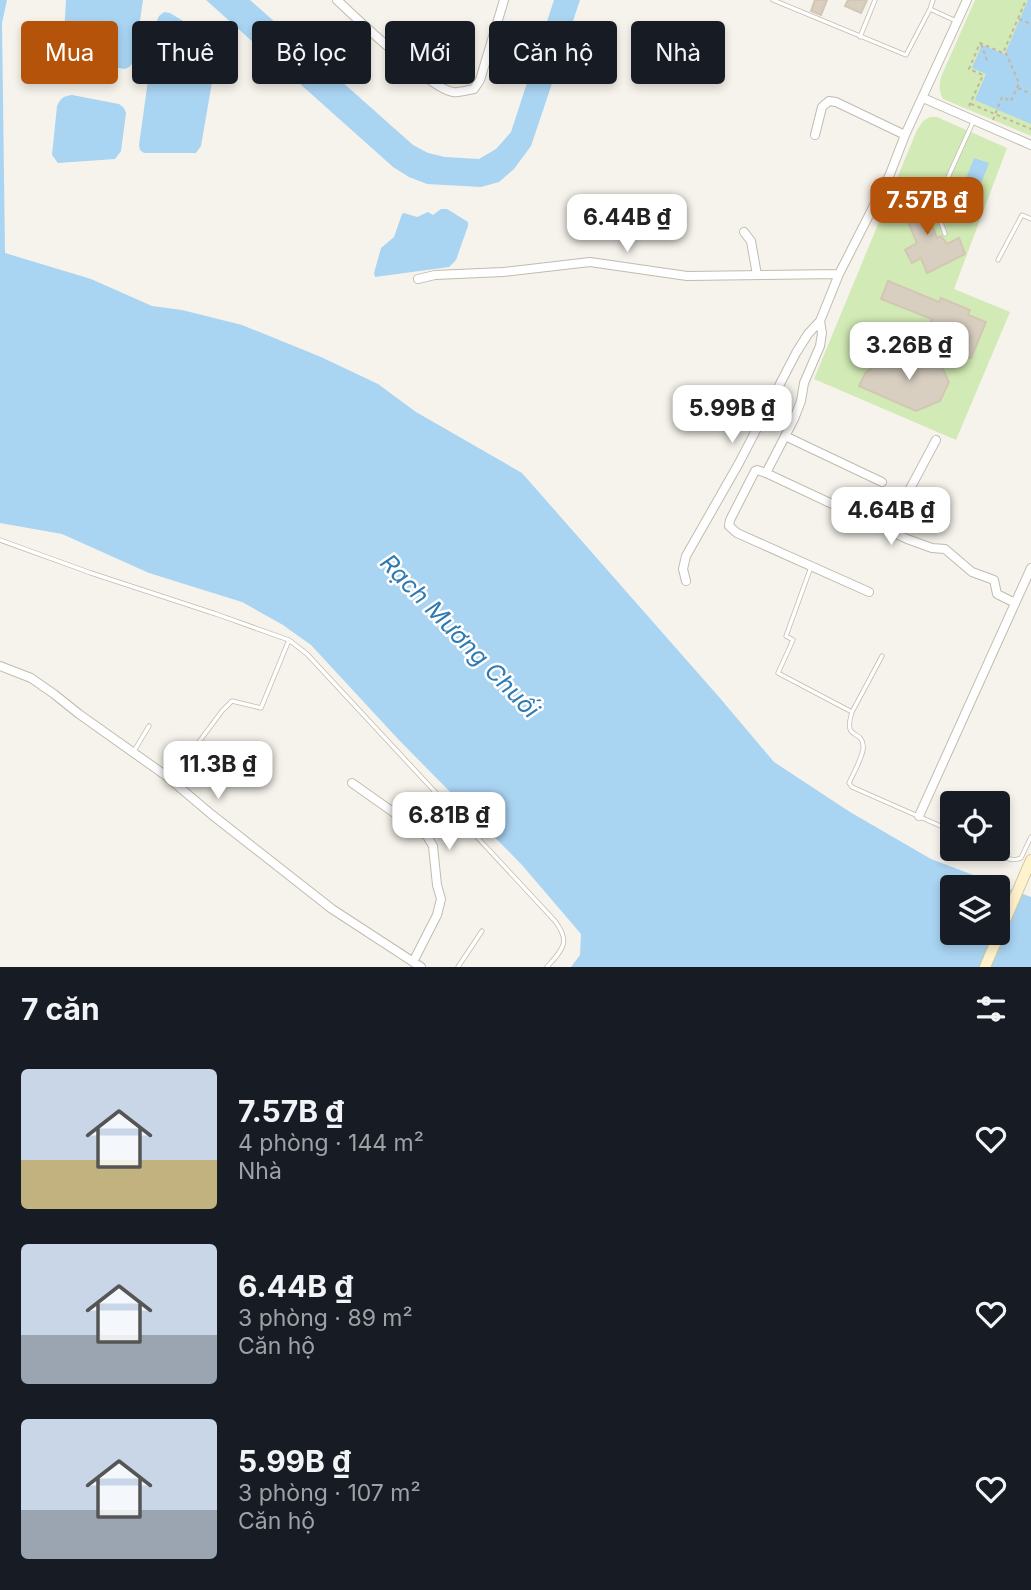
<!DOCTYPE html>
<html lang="vi">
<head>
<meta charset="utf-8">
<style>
	body { margin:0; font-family:Inter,sans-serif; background:#20242c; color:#f1f3f6; height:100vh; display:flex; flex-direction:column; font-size:26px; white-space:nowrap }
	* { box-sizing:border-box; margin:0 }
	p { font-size:23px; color:#9ea1a6 }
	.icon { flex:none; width:38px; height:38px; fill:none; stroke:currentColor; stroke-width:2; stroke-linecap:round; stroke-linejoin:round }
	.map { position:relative; height:967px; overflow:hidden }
	.drawer { display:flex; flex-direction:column; background:#171b24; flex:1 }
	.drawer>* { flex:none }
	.hud { position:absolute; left:21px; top:21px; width:990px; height:63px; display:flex; gap:14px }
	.fabs { position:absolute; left:940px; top:791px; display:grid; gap:14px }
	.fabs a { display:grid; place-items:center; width:70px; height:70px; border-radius:7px; background:#171b24; box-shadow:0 4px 10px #0003; font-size:35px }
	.price { position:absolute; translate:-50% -60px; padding:0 16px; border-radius:14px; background:#fff; color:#222; font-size:23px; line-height:46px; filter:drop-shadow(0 2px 4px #0008) }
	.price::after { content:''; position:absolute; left:50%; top:42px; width:21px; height:16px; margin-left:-10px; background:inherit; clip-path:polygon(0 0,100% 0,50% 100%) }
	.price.active { background:#b45309; color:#fff }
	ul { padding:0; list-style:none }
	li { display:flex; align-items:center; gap:21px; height:175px; padding:0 21px }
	li span { display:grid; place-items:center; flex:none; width:196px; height:140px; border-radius:7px; color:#555 }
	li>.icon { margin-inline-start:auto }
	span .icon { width:84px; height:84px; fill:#fffc; stroke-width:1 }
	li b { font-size:30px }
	h2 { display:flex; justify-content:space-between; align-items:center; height:84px; padding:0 21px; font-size:30px }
	.chip { padding:0 24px; border-radius:7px; background:#171b24; box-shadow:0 4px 10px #0003; font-size:24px; line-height:63px }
	.chip.active { background:#b45309; color:#fff }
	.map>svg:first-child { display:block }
	.green { fill:#d2eab5 }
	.water { fill:#a9d4f2; fill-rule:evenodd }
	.building { fill:#d8cfc1; stroke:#d3c7b4; stroke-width:2 }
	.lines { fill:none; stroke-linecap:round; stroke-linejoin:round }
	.service-casing { stroke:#c2bbae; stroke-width:5 }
	.minor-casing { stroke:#c2bbae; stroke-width:10 }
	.secondary-casing { stroke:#d6c79b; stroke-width:12 }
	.path { stroke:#c4b79f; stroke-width:2; stroke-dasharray:3.5 3.5; stroke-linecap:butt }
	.service { stroke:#fff; stroke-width:3.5 }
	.minor { stroke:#fff; stroke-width:8 }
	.secondary { stroke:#fff3cd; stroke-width:10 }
	.labels { text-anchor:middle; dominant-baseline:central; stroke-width:5; stroke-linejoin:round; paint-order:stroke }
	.water-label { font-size:24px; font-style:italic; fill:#2e7ab2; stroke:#fff }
</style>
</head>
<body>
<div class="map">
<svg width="1031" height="967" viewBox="0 0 1031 967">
	<rect width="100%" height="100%" fill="#f6f3ec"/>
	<path class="green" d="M975 0H1031V136L943 99C939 92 939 86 941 77Z
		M930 117H937L1007 148 954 289 1010 312 956 440 814 379 917 130 923 121Z"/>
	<path class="water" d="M0 0H7L2 23 5 253 91 279 152 306 182 310 242 325 321 357 378 384 416 412 522 473 719 697 774 762 850 812 931 859 1031 897V967H571L580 955 581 934 522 865 398 739 311 645 283 625 242 602 149 573 62 534 0 523ZM952 887H998V933H952Z
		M66 0H143L134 61C131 65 130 68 124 69L69 59 63 51Z
		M206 0H250L413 145 428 153 445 157 479 159 496 149 511 132 554 0H580L531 146 514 169 499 182 481 187 427 184 409 177 393 167Z
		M1028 0H1031V124L975 100 986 74 972 68 982 45 1005 54Z
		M164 12 170 13 211 38 218 47 201 146 196 153H144L140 150 139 145 156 23 159 16Z
		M72 95 119 104 124 108 126 113 121 151 115 159 58 163 52 155 57 106C60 99 63 96 72 95Z
		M974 158 989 163 980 186 965 181Z
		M441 209H447L468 222V226L456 260 449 267 375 277 374 273 381 248 394 237 402 214 404 213 417 217 428 212 433 215Z"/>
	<path class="building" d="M815 0H827L821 15 811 11Z
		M848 0H867L861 13 845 6Z
		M900 192 908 193 918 199 924 205 937 238 941 236 947 244 959 238 965 254 927 273 921 258 912 263 905 250 917 243 898 198Z
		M888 281 939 302 941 298 970 310 968 315 986 322 971 358 924 340 932 319 881 299Z
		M920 352 940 363 949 382 940 401 916 411 859 386 866 372 877 365 893 368 895 364Z"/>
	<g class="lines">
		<g class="service-casing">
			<path id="service" d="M773 0 906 55 930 9 956 21
				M930 9 933 0
				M860 37 875 0
				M945 234 935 206 973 122
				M998 260 1022 215 1031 219
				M0 540 91 573 216 614 289 640 307 654 555 921C571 942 563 949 547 967
				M811 567 786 636 793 640 778 673 852 712 882 656
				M852 712C843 742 861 728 863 745 865 753 853 774 849 783L852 787 952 831
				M134 751 149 726
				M172 778 222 711 232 701 261 708 289 640
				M988 849C999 854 1009 863 1021 858L1031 837
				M458 967 482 931"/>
		</g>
		<g class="minor-casing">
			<path id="minor" d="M337 0C356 18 431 89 453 92 460 93 468 90 474 89L480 80 504 0
				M923 98 1031 145
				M815 135 822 107 829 101 836 102 905 135
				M744 232 751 241 757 275
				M418 279 435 275 503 272 590 262 687 276 839 274
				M785 436 882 482
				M766 473 907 539 932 548 945 549 972 572 994 580 997 594 1015 603
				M888 530 936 440
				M686 581 683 569 686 556 739 463 796 353 808 334 820 321
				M869 592 737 533 729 526 730 520 755 471 757 470 766 473 794 419 801 401 804 383 820 346 822 333 820 321 839 274 890 174 905 135 967 0
				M0 666 31 678 54 694 79 714 165 775 211 814 332 909 421 967
				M352 783 427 836 433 846 437 885 441 899 437 915 413 962
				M919 816 1031 568"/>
		</g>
		<g class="secondary-casing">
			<path id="secondary" d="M985 967 1031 860"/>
		</g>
		<path class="path" d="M1019 19 1031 24
			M981 44 988 63
			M1018 88 1031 94
			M971 104 1031 129
			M969 106 983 75 969 69 980 43 1003 53 1026 0
			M993 120 1002 97 1011 101 1019 83 1005 51"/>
		<use href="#service" class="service"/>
		<use href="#minor" class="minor"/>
		<use href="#secondary" class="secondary"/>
	</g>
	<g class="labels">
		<g class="water-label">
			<text transform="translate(460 636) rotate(46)">Rạch Mương Chuối</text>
		</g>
	</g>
</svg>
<div class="fabs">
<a><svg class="icon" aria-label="locate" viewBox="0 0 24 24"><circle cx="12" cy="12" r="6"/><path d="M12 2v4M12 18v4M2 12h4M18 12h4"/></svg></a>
<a><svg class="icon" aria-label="layers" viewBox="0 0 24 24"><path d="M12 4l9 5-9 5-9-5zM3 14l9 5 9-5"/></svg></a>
</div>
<b class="price active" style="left:927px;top:237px">7.57B ₫</b>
<b class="price" style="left:627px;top:254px">6.44B ₫</b>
<b class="price" style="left:909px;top:382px">3.26B ₫</b>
<b class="price" style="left:732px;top:445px">5.99B ₫</b>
<b class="price" style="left:891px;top:547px">4.64B ₫</b>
<b class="price" style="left:218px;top:801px">11.3B ₫</b>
<b class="price" style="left:449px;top:852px">6.81B ₫</b>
<div class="hud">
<a class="chip active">Mua</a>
<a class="chip">Thuê</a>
<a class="chip">Bộ lọc</a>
<a class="chip">Mới</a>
<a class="chip">Căn hộ</a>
<a class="chip">Nhà</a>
</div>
</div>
<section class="drawer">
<h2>7 căn<svg class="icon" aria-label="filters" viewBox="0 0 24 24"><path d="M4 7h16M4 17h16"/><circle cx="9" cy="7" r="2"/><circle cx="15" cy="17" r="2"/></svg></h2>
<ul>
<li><span style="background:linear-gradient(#c9d6e8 65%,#c2b280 0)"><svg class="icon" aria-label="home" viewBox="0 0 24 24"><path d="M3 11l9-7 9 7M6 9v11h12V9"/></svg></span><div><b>7.57B ₫</b><p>4 phòng · 144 m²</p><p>Nhà</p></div><svg class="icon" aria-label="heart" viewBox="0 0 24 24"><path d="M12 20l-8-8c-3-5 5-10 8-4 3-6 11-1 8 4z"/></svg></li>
<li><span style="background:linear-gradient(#c9d6e8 65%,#9aa5b1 0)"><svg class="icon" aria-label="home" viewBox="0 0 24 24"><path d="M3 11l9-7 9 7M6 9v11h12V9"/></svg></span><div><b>6.44B ₫</b><p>3 phòng · 89 m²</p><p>Căn hộ</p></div><svg class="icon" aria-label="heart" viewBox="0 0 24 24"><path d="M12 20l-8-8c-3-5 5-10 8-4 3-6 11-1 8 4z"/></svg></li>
<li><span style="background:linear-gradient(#c9d6e8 65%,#9aa5b1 0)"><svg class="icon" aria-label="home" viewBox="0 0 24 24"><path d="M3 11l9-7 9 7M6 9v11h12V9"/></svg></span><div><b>5.99B ₫</b><p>3 phòng · 107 m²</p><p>Căn hộ</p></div><svg class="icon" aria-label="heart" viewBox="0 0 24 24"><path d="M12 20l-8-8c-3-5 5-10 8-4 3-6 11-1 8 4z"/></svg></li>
</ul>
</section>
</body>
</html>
